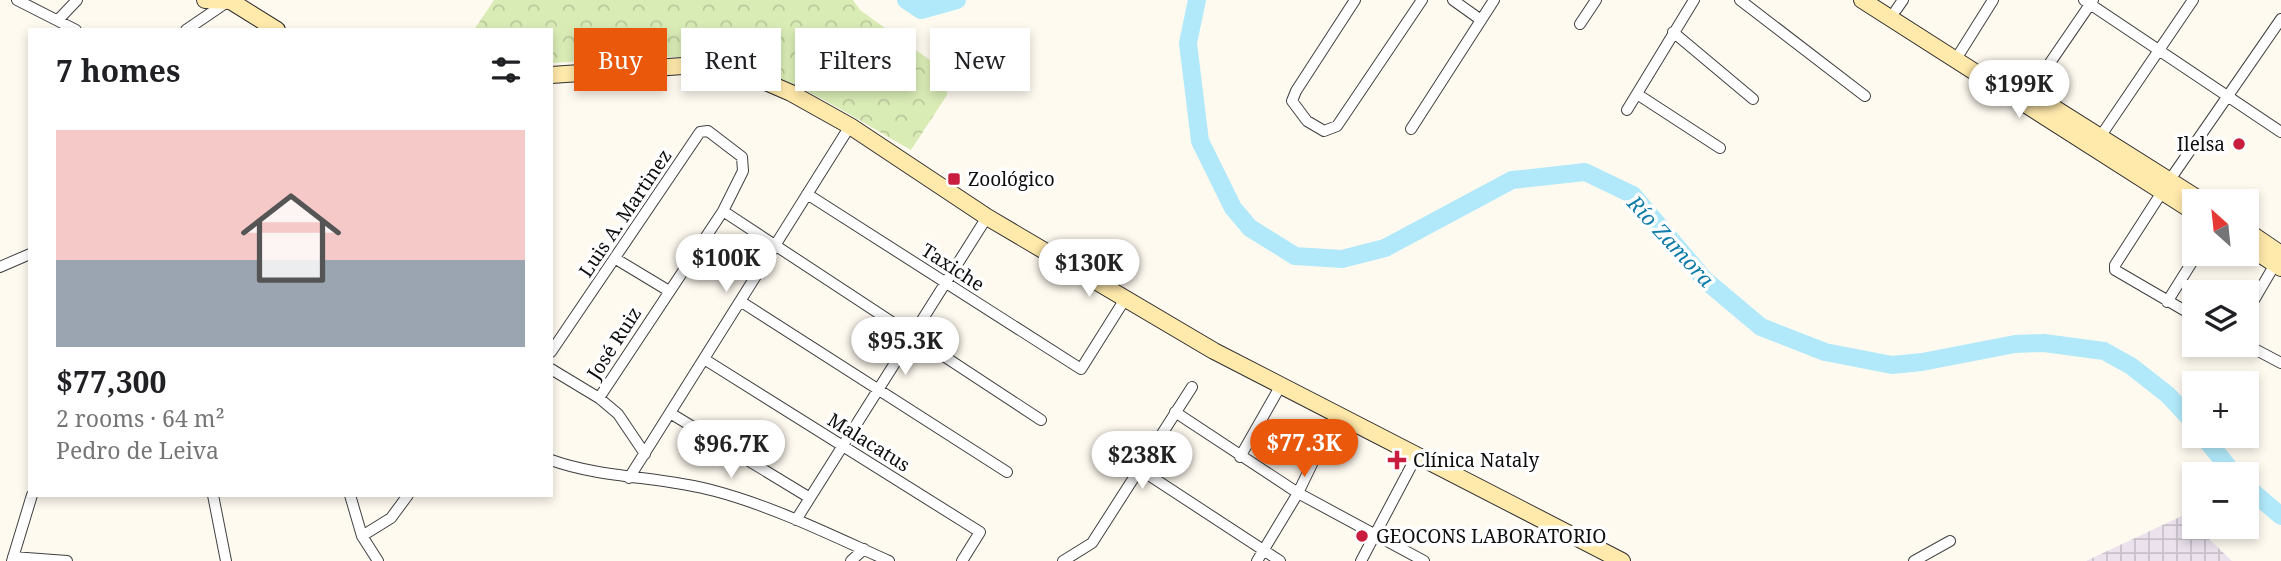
<!DOCTYPE html>
<html lang="en">
<head>
<meta charset="utf-8">
<style>
	body { margin:0; font-family:"Noto Serif",serif; background:#f6f6f6; color:#202124; height:100vh; display:flex; flex-direction:column; font-size:26px; white-space:nowrap }
	* { box-sizing:border-box; margin:0 }
	p { font-size:23px; color:#757577 }
	.icon { flex:none; width:38px; height:38px; fill:none; stroke:currentColor; stroke-width:2; stroke-linecap:round; stroke-linejoin:round }
	.map { position:relative; flex:1; overflow:hidden }
	.sheet { position:absolute; left:28px; top:28px; width:525px; height:469px; display:flex; flex-direction:column; background:#fff; border-radius:0px; box-shadow:0 4px 10px #0003 }
	.sheet>* { flex:none }
	.top-card { position:absolute; left:574px; top:28px; width:665px; height:63px; display:flex; gap:14px }
	.needle { width:46px; rotate:333deg }
	.tools { position:absolute; left:2182px; top:189px; display:grid; gap:14px }
	.tools a { display:grid; place-items:center; width:77px; height:77px; border-radius:0px; background:#fff; box-shadow:0 4px 10px #0003; font-size:35px }
	.price { position:absolute; translate:-50% -60px; padding:0 16px; border-radius:24px; background:#fff; color:#222; font-size:23px; line-height:46px; filter:drop-shadow(0 2px 4px #0008) }
	.price::after { content:''; position:absolute; left:50%; top:42px; width:21px; height:16px; margin-left:-10px; background:inherit; clip-path:polygon(0 0,100% 0,50% 100%) }
	.price.current { background:#ea580c; color:#fff }
	ul { padding:0; list-style:none }
	li { display:grid; align-content:center; gap:14px; height:371px; padding:0 28px }
	li span { display:grid; place-items:center; height:217px; border-radius:0px; color:#555 }
	li>.icon { margin-inline-start:auto }
	span .icon { width:126px; height:126px; fill:#fffc; stroke-width:1 }
	li b { font-size:30px }
	h2 { display:flex; justify-content:space-between; align-items:center; height:84px; padding:0 28px; font-size:30px }
	.tag { padding:0 24px; border-radius:0px; background:#fff; box-shadow:0 4px 10px #0003; font-size:24px; line-height:63px }
	.tag.current { background:#ea580c; color:#fff }
	.map>svg:first-child { display:block }
	.industrial { fill:url(#industrial-grid) }
	.park { fill:url(#park-crowns) }
	.lines { fill:none; stroke-linecap:round; stroke-linejoin:round }
	.river { stroke:#b1e9fa; stroke-width:18 }
	.street-casing { stroke:#414141; stroke-width:12 }
	.secondary-casing { stroke:#303030; stroke-width:18 }
	.street { stroke:#fff; stroke-width:10 }
	.secondary { stroke:#ffe9ab; stroke-width:16 }
	.poi-dot { fill:#c81d3e; stroke:#fff; stroke-width:2.5 }
	.labels { text-anchor:middle; dominant-baseline:central; stroke-width:7; stroke-linejoin:round; paint-order:stroke }
	.poi-label { font-size:19px; fill:#0e0e0e; stroke:#fff; text-anchor:start }
	.street-label { font-size:19px; fill:#0e0e0e; stroke:#fff }
	.water-label { font-size:21px; font-style:italic; fill:#0f7ca9; stroke:#fff }
</style>
</head>
<body>
<div class="map">
<svg width="2281" height="561" viewBox="0 0 2281 561">
	<defs>
		<pattern id="industrial-grid" width="8" height="8" patternUnits="userSpaceOnUse" patternTransform="scale(1.75)"><rect width="8" height="8" fill="#ebe2ed"/><path d="M0 4h8M4 0v8" fill="none" stroke="#c8c1ca"/></pattern>
		<pattern id="park-crowns" width="20" height="18" patternUnits="userSpaceOnUse" patternTransform="scale(1.75)"><rect width="20" height="18" fill="#daecb6"/><path d="M2 6a3 3 0 1 1 6 0M12 15a3 3 0 1 1 6 0" fill="none" stroke="#bac99b"/></pattern>
	</defs>
	<rect width="100%" height="100%" fill="#fffaf0"/>
	<path class="industrial" d="M2184 515 2232 561H2086Z"/>
	<path class="park" d="M494 0H853L860 10 948 73 947 95 911 150C866 125 821 95 774 76 705 46 624 59 551 63V30H474Z"/>
	<g class="lines">
		<path class="river" d="M906 0 921 10 957 0
			M1197 0 1188 43 1200 141 1233 208 1250 228 1295 256 1342 259 1385 248 1512 180 1585 172 1633 195 1705 280 1761 327 1825 352 1892 365 1922 362 2015 344 2044 343 2104 351 2131 366 2168 395 2194 423
			M2203 436 2234 474
			M2247 487 2281 516"/>
		<g class="street-casing">
			<path id="street" d="M17 0 76 30
				M1355 0 1296 91 1292 101 1307 121 1324 131 1337 126 1422 0
				M1453 0 1481 20
				M1740 0 1865 96
				M2084 0 2281 132
				M1896 10 1903 0
				M58 20 77 0
				M1580 24 1596 0
				M186 30 227 2
				M1673 32 1753 99
				M1956 59 1993 0
				M2030 92 2093 0
				M1637 94 1720 148
				M1627 110 1694 0
				M1411 129 1494 0
				M2100 137 2193 0
				M2169 181 2281 19
				M2162 192 2115 265V270L2194 316
				M807 194 1081 369 1125 299
				M723 211 1041 420
				M616 259 669 291
				M0 267 30 254
				M740 301 1007 472
				M2167 302 2197 254
				M2247 312 2278 259
				M2247 345 2281 363
				M551 352 700 132 708 131 742 157 743 171 723 211 599 398
				M704 359 980 532 962 561
				M551 369 599 398 618 414 645 454
				M1175 412 1298 493 1424 561
				M670 413 810 498
				M1240 457 1281 385
				M551 460C604 479 661 476 715 491 775 507 833 536 889 561
				M1138 468 1280 561
				M629 478 850 126
				M213 495 226 561
				M350 495 362 536 378 561
				M796 520 987 217
				M362 536 391 518 408 495
				M13 557 67 561
				M12 561 32 495
				M851 561 864 549
				M1063 561 1092 543 1192 387
				M1257 561 1298 493 1337 412
				M1361 561 1417 455
				M1914 561 1950 541"/>
		</g>
		<g class="secondary-casing">
			<path id="secondary" d="M205 0 229 1
				M229 0 277 30
				M1862 0 2194 212
				M1994 70 2202 201
				M551 75 683 66 726 70 759 79 791 93 850 126 987 217 1214 351 1622 561
				M2247 231 2281 254
				M2247 246 2281 268"/>
		</g>
		<use href="#street" class="street"/>
		<use href="#secondary" class="secondary"/>
	</g>
	<g class="poi-dot">
		<circle cx="2239" cy="144" r="7"/>
		<rect x="947" y="172" width="14" height="14" rx="3.5"/>
		<path d="M1393.5 449.5h7v7h7v7h-7v7h-7v-7h-7v-7h7z"/>
		<circle cx="1362" cy="536" r="7"/>
	</g>
	<g class="labels">
		<g class="poi-label">
			<text x="2225" y="144" text-anchor="end">Ilelsa</text>
			<text x="968" y="179">Zoológico</text>
			<text x="1413" y="460">Clínica Nataly</text>
			<text x="1376" y="536">GEOCONS LABORATORIO</text>
		</g>
		<g class="street-label">
			<text transform="translate(625 213) rotate(-56)">Luis A. Martinez</text>
			<text transform="translate(953 267) rotate(33)">Taxiche</text>
			<text transform="translate(614 343) rotate(-57)">José Ruiz</text>
			<text transform="translate(869 442) rotate(32)">Malacatus</text>
		</g>
		<g class="water-label">
			<text transform="translate(1671 241) rotate(47)">Río Zamora</text>
		</g>
	</g>
</svg>
<div class="tools">
<a><svg class="needle" viewBox="-14 -14 28 28"><path d="M0-13l5 13h-10z" fill="#e53935"/><path d="M0 13l5-13h-10z" fill="#757577"/></svg></a>
<a><svg class="icon" aria-label="layers" viewBox="0 0 24 24"><path d="M12 4l9 5-9 5-9-5zM3 14l9 5 9-5"/></svg></a>
<a>+</a>
<a>−</a>
</div>
<b class="price" style="left:2019px;top:120px">$199K</b>
<b class="price" style="left:726px;top:294px">$100K</b>
<b class="price" style="left:1089px;top:299px">$130K</b>
<b class="price" style="left:905px;top:377px">$95.3K</b>
<b class="price current" style="left:1304px;top:479px">$77.3K</b>
<b class="price" style="left:731px;top:480px">$96.7K</b>
<b class="price" style="left:1142px;top:491px">$238K</b>
<div class="top-card">
<a class="tag current">Buy</a>
<a class="tag">Rent</a>
<a class="tag">Filters</a>
<a class="tag">New</a>
</div>
<section class="sheet">
<h2>7 homes<svg class="icon" aria-label="filters" viewBox="0 0 24 24"><path d="M4 7h16M4 17h16"/><circle cx="9" cy="7" r="2"/><circle cx="15" cy="17" r="2"/></svg></h2>
<ul>
<li><span style="background:linear-gradient(#f6c9c9 60%,#9aa5b1 0)"><svg class="icon" aria-label="home" viewBox="0 0 24 24"><path d="M3 11l9-7 9 7M6 9v11h12V9"/></svg></span><div><b>$77,300</b><p>2 rooms · 64 m²</p><p>Pedro de Leiva</p></div></li>
</ul>
</section>
</div>
</body>
</html>
